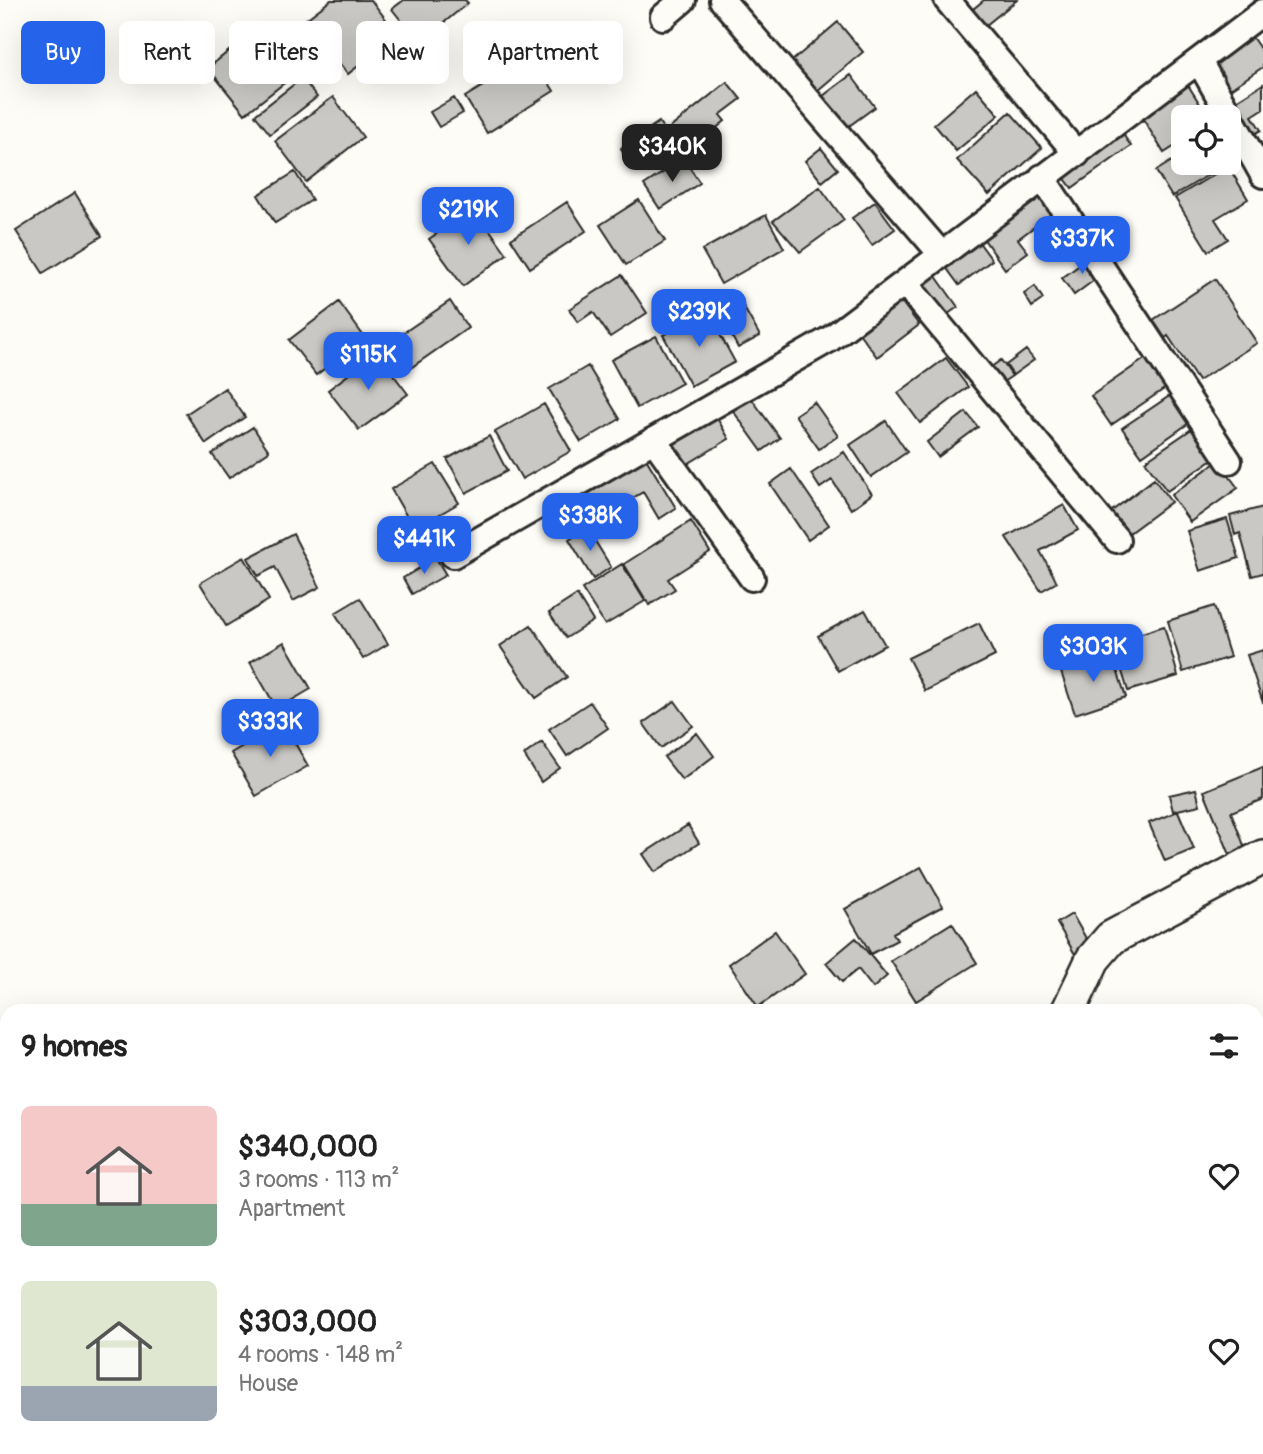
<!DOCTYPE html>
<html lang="en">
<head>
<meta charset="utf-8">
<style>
	body { margin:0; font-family:Pangolin,sans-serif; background:#f6f6f6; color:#222; height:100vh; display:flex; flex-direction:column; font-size:26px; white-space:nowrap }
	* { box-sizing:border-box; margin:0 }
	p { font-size:23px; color:#767676 }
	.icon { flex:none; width:38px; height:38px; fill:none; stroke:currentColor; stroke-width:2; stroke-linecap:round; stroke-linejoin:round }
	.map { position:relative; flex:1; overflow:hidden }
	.side { position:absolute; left:0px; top:1004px; width:1264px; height:450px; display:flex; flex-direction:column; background:#fff; border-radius:21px 21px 0 0; box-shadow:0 7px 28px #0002 }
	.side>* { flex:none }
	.banner { position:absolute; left:21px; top:21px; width:700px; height:63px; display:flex; gap:14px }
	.tools { position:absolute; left:1171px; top:105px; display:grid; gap:14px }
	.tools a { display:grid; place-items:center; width:70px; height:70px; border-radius:10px; background:#fff; box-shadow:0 7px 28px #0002; font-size:35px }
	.price { position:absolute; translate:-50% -60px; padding:0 16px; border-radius:14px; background:#2563eb; color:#fff; font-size:23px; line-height:46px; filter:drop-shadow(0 2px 4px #0008) }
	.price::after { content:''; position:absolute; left:50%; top:42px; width:21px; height:16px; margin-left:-10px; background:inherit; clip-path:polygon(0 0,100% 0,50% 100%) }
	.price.current { background:#222; color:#fff }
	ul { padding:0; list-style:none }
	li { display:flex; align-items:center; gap:21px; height:175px; padding:0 21px }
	li span { display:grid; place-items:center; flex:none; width:196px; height:140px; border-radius:10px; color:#555 }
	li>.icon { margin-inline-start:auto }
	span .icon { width:84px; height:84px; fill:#fffc; stroke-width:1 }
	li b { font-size:30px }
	h2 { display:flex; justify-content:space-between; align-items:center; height:84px; padding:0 21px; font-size:30px }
	.chip { padding:0 24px; border-radius:10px; background:#fff; box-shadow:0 7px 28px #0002; font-size:24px; line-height:63px }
	.chip.current { background:#2563eb; color:#fff }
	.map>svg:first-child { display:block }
	.building { fill:#c9c8c4; stroke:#2b2b2b; stroke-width:2 }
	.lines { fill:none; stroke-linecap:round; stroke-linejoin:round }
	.street-casing { stroke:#2b2b2b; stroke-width:30 }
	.secondary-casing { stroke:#2b2b2b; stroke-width:38 }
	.street { stroke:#fdfcf7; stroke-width:24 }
	.secondary { stroke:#fdfcf7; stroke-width:33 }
</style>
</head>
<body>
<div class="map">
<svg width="1263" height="1454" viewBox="0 0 1263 1454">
	<rect width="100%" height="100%" fill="#fdfcf7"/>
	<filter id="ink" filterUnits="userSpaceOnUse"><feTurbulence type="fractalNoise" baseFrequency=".0143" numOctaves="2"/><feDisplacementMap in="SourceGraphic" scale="14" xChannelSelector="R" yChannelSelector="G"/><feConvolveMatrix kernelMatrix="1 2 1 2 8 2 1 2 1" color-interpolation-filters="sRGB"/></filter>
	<g filter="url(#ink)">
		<path class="building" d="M331 0H371L398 35 348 74 305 20Z
			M404 0H465L468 3 419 43 392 9Z
			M984 0H1017L980 30 967 14Z
			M838 22 863 52 811 96 786 66Z
			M260 26 298 72 245 114 208 68Z
			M1250 34 1263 53V67L1224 93 1205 65Z
			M532 56 554 91 487 133 465 97Z
			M851 75 875 107 842 131 819 99Z
			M302 78 317 97 270 134 255 115Z
			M727 82 741 99 720 115 725 121 688 151 670 128Z
			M1263 84V109L1252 116 1261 130 1248 138 1228 106Z
			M1188 85 1208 117H1183V141L1164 153 1140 114Z
			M976 88 999 115 956 151 934 124Z
			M333 97 363 137 306 182 275 141Z
			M454 98 463 113 439 127 430 112Z
			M1010 112 1042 148 989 195 957 160Z
			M659 122 668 136 639 157 641 161 630 169 621 148Z
			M1122 133 1131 146 1072 188 1063 176Z
			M821 148 838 169 822 182 805 161Z
			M1183 154V163H1228L1172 197 1156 171Z
			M684 159 700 183 660 209 644 185Z
			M1228 166 1248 199 1215 219 1228 239 1208 251 1175 198Z
			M295 172 312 200 275 223 258 195Z
			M820 187 844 220 800 252 773 221Z
			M75 193 102 236 43 273 16 231Z
			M1041 196 1054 212 1018 239 1028 252 1005 269 983 238Z
			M639 200 665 241 626 265 600 225Z
			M567 202 586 231 530 268 511 239Z
			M875 202 895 229 872 245 852 218Z
			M474 208 507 254 463 286 429 239Z
			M766 215 784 248 721 284 702 250Z
			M978 241 992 260 959 285 945 266Z
			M1089 258 1101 275 1074 295 1062 278Z
			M622 275 647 313 610 337 593 312 578 322 569 309Z
			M935 275 958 307 942 318 919 286Z
			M1215 279 1257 343 1198 381 1168 336 1165 338 1153 320Z
			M1035 286 1043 299 1032 307 1024 294Z
			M735 292 760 336 738 348 714 303Z
			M900 300 919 325 877 357 859 333Z
			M450 301 468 328 409 369 390 342Z
			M339 302 365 338 316 375 289 340Z
			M707 311 735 362 691 386 663 335Z
			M656 336 682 383 637 408 611 360Z
			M1026 350 1034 360 1013 375 1006 365Z
			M377 353 408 394 359 430 328 390Z
			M1149 356 1170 385 1111 425 1091 396Z
			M946 358 968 387 920 423 898 393Z
			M1001 360 1012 376 997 386 987 370Z
			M588 366 620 419 581 442 549 389Z
			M225 388 245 417 206 444 186 414Z
			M1177 391 1196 418 1142 456 1122 428Z
			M749 395 780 438 762 451 731 408Z
			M814 402 838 436 819 449 795 415Z
			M544 404 571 451 522 479 495 432Z
			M966 412 978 427 938 457 927 442Z
			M717 418 729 439 679 469 666 447Z
			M886 421 907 452 871 477 850 445Z
			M1199 424 1220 454 1167 491 1145 461Z
			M253 427 269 451 229 478 212 454Z
			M489 436 507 471 466 493 447 459Z
			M844 452 872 494 851 509 832 480 820 488 811 474Z
			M645 457 676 508 659 519 643 492 580 530 565 506Z
			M1218 461 1238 488 1190 522 1171 495Z
			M435 464 459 503 414 529 391 489Z
			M791 469 829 525 808 540 770 484Z
			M1154 479 1171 502 1125 536 1108 514Z
			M1064 505 1078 530 1040 551 1057 582 1041 591 1006 537Z
			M1263 507V573L1252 576 1240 533 1235 535 1230 516Z
			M1227 519 1239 558 1200 571 1187 531Z
			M691 521 710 552 668 579 675 589 649 605 624 564Z
			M587 528 611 567 593 579 569 539Z
			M293 534 320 587 293 601 275 567 258 576 248 558Z
			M244 557 269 600 226 626 200 583Z
			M436 558 446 575 412 594 403 578Z
			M622 564 645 601 605 625 582 589Z
			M577 595 593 621 566 638 549 613Z
			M360 598 388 644 363 659 335 613Z
			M1214 606 1230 657 1183 672 1168 621Z
			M865 610 885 645 838 671 818 636Z
			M979 623 995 656 925 691 908 658Z
			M531 625 567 677 536 698 500 646Z
			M1164 626 1178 676 1128 691 1113 642Z
			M284 642 311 689 277 709 250 662Z
			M1263 650V703L1247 655Z
			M1112 655 1126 697 1075 714 1061 672Z
			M675 701 693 726 661 748 643 723Z
			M590 702 608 728 567 756 549 729Z
			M283 722 308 766 256 796 231 753Z
			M697 733 714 756 682 780 664 757Z
			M542 742 560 768 541 782 524 755Z
			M1263 767V799L1231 812 1245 848 1230 855 1204 791Z
			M1196 789 1200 805 1173 811 1169 795Z
			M1178 811 1194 849 1165 861 1149 823Z
			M688 825 699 843 655 872 643 854Z
			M921 867 943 906 893 933 897 940 871 954 845 909Z
			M1072 914 1091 947 1076 956 1057 923Z
			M952 923 977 963 916 1001 891 961Z
			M775 931 805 974 758 1007 729 964Z
			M856 938 887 976 873 988 858 969 842 982 826 963Z
			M809 1447H856L847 1454H807L805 1450Z"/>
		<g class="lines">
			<g class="street-casing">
				<path id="street" d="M722 0 942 255
					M947 0 1077 154
					M663 17 683 0
					M1199 61 1263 175
					M1042 177 1229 461
					M905 283 1117 540
					M654 440 752 578
					M453 555 830 339 1263 12"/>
			</g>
			<g class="secondary-casing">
				<path id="secondary" d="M1068 1012 1093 959 1111 938 1263 857
					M694 1454 700 1447"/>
			</g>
			<use href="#street" class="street"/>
			<use href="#secondary" class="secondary"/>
		</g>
	</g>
</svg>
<div class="tools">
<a><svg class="icon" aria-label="locate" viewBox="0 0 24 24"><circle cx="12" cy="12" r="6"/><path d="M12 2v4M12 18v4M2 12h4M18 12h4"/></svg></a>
</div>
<b class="price current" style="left:672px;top:184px">$340K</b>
<b class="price" style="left:468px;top:247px">$219K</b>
<b class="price" style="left:1082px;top:276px">$337K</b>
<b class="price" style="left:699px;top:349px">$239K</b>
<b class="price" style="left:368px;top:392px">$115K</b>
<b class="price" style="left:590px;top:553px">$338K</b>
<b class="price" style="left:424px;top:576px">$441K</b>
<b class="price" style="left:1093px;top:684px">$303K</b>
<b class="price" style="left:270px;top:759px">$333K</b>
<div class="banner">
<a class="chip current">Buy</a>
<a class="chip">Rent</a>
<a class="chip">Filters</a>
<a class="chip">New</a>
<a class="chip">Apartment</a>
</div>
<section class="side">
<h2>9 homes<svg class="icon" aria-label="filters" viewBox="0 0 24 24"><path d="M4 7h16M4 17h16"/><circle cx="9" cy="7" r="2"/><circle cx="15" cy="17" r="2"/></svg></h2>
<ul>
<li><span style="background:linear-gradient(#f6c9c9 70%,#7fa58c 0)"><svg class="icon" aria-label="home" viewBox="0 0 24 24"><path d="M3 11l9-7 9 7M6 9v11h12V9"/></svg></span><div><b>$340,000</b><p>3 rooms · 113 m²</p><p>Apartment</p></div><svg class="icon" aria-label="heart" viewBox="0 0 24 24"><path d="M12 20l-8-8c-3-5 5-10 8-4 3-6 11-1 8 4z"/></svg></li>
<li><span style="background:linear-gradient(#dfe7d0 75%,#9aa5b1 0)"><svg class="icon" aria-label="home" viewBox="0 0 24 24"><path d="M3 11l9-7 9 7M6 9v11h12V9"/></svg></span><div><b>$303,000</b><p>4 rooms · 148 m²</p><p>House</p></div><svg class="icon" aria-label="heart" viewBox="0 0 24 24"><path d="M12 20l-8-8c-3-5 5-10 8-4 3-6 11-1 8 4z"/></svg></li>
</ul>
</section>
</div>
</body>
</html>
